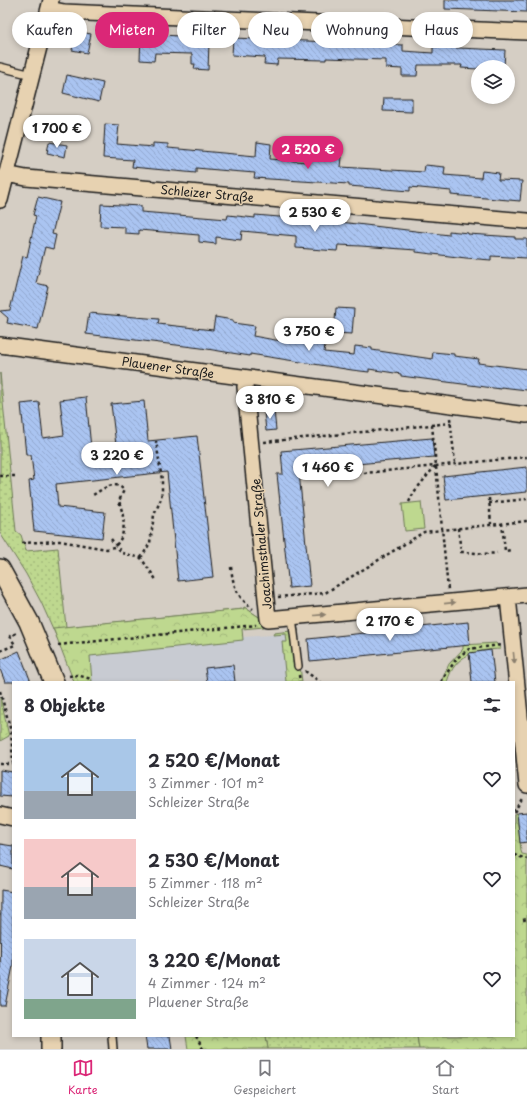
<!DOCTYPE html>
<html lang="de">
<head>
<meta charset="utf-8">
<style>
	body { margin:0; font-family:"Playpen Sans",sans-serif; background:#f2f2f3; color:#2b2b33; height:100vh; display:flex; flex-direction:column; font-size:15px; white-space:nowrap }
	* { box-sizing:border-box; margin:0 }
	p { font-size:13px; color:#7c7c81 }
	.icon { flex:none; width:22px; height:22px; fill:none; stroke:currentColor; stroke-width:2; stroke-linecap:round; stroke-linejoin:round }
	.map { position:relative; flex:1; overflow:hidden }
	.side { position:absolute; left:12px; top:681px; width:503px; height:356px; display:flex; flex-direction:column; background:#fff; border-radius:0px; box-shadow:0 2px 6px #0003 }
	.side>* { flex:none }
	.hud { position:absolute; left:12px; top:12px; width:503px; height:36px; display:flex; gap:8px }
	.controls { position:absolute; left:471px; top:60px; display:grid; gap:8px }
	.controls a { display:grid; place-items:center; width:44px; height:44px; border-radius:50%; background:#fff; box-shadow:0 2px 6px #0003; font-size:20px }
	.price { position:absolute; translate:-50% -34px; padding:0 9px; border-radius:14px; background:#fff; color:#222; font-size:13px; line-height:26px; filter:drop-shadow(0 1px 2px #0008) }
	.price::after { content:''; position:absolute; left:50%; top:24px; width:12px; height:9px; margin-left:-6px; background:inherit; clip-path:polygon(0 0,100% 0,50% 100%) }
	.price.current { background:#db2777; color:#fff }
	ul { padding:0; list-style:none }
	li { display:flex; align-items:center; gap:12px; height:100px; padding:0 12px }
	li span { display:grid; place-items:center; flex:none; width:112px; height:80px; border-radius:0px; color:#555 }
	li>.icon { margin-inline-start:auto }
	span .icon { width:48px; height:48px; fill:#fffc; stroke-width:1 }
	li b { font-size:17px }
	h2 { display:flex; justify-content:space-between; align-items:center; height:48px; padding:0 12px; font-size:17px }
	.pill { padding:0 14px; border-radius:18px; background:#fff; box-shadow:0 2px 6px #0003; font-size:14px; line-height:36px }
	.pill.current { background:#db2777; color:#fff }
	.dock { display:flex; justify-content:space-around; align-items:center; height:56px; border-top:1px solid #e1e1e2; background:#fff; font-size:11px; color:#7c7c81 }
	.dock a { display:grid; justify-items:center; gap:2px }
	.dock .current { color:#db2777 }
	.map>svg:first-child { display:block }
	.built { fill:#c8cbd2 }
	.grass { fill:url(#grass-dots); stroke:#6d7a56 }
	.park { fill:url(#park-crowns); stroke:#6d7a56 }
	.pitch { fill:#bed88f; stroke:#6d7a56 }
	.building { fill:url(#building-back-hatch); stroke:#1c1c1c }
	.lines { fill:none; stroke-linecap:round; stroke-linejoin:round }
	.service-casing { stroke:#1c1c1c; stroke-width:10 }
	.minor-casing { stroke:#1c1c1c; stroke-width:18 }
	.tertiary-casing { stroke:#1c1c1c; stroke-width:22 }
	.path { stroke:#1c1c1c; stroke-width:2.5; stroke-dasharray:3 3; stroke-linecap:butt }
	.service { stroke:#e7d2b1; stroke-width:7 }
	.minor { stroke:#e7d2b1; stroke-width:15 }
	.tertiary { stroke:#e7d2b1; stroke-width:19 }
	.oneway { fill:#8c806e }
	.labels { text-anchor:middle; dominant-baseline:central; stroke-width:3; stroke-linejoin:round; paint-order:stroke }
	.street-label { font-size:12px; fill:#1c1c1c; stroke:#e7d2b1 }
</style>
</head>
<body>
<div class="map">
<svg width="527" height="1049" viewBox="0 0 527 1049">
	<defs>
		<pattern id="grass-dots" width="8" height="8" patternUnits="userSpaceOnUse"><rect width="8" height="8" fill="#bed88f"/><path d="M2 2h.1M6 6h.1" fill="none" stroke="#a3b97b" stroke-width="1.8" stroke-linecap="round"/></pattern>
		<pattern id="park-crowns" width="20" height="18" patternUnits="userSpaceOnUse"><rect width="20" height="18" fill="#bed88f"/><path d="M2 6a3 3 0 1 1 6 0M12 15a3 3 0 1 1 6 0" fill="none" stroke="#a3b97b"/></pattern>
		<pattern id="building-back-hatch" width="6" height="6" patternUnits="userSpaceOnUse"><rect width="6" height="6" fill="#aac4f1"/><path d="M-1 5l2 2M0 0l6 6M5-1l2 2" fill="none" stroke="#92a8ce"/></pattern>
	</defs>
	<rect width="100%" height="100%" fill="#d5cec4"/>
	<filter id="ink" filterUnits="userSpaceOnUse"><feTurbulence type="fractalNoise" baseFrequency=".025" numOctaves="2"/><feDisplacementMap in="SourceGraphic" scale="8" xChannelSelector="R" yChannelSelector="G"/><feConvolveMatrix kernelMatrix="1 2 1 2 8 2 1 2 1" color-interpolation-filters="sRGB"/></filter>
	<g filter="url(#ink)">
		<path class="built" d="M286 634 287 642 282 643 286 682H92L90 656 243 640V637Z"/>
		<path class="grass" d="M0 373 16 531 21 535 26 551 58 548 66 627 244 609V607L262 619 58 640 41 602 26 574 0 533Z
			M0 696 9 736 0 741Z
			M266 1036H417L419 1049H268Z"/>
		<path class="park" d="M244 607 262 619 264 627 242 629 243 640 90 656 92 682H74L53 628 244 609Z
			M299 630 296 633 302 682H286L282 642H287L286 634 273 635 274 633Z
			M496 643 501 649C476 650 455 654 447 682H441L449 664 463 649V645Z
			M517 813 521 851 522 854 527 855V1049H419L417 1036H514V814Z
			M186 1036H266L268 1049H188Z"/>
		<path class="pitch" d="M421 502 424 529 405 531 402 504Z"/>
		<path class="building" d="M445 0H527V12L445 9Z
			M76 31 91 34 87 53 72 50Z
			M141 34 180 36V42H209L208 70 194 69 195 64H192V54L155 53 154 61 140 60Z
			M233 38 403 45V51L433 53V47L505 50 504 67H478V69L461 68 462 65H418L417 76H402V69L386 68V60L326 58V60L278 59 277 65 264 64 265 57 232 55Z
			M67 75 103 83 99 102 63 93Z
			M384 98H412V112L383 111Z
			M105 124 119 125 117 144 153 147V143L168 144V148L256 156 257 142 271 144 270 159 307 162V155L342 157 341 167 424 172 425 165 445 167 444 175 481 178 482 171 499 173 498 180 522 181 520 201 451 195V191L410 187V191L349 186V184L254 178 255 173 230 171 196 168V173L132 167 133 160 103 158Z
			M49 142 67 145 65 157 47 153Z
			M38 197 60 202 52 234 56 235 53 249 45 247 36 283 48 286 38 329 7 323 8 318 0 311 10 310 23 256 27 257 36 216 33 215Z
			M101 204 141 206V212L227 219 228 215 255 218V215L340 222 449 235V231L468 233V234L515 237V239H527V258L491 256V260L466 258 416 252V250L361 246 338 245 337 251 296 248V236L242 231 241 240 216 237V244L199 242V235L139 230V234L125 233V227L100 226Z
			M336 308 354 309 352 334 334 333Z
			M89 313 159 319 158 324 213 330 215 317 233 320V323L255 326 253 336 275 340 325 345 324 352 354 355 355 346 372 348V350L432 359 433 352 454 354V356L479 359 478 363 527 369V390L501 387V389L401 376V374L369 369V372L352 370 250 354V356L201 348 86 334Z
			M86 397 91 448 116 445 111 404 144 401 148 441 197 436 213 577 178 581 167 472 56 484 58 507 105 512 102 538 34 531 29 481 34 480 31 455H26L21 404 39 402 43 438 64 435 60 400Z
			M274 410 276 430 266 431 264 411Z
			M432 438 434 457 301 469V472H299L310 586 289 588 277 474H283L281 451Z
			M527 467V492L446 500 443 476Z
			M468 622 470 645 310 661 308 639Z
			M491 650 495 682H472L469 653Z
			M19 651 31 682H5L0 669V660Z
			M233 665 235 682H207L205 668Z
			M0 770 13 772V797L0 796Z
			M527 812V842L520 843 517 813Z
			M0 844 13 846V869L0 866Z
			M1 890 13 892V966L5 1006H0Z
			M145 1036H170L172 1049H147Z"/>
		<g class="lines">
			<g class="service-casing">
				<path id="service" d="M0 67 32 75
					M292 617 298 666
					M112 1036 113 1049"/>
			</g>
			<g class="minor-casing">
				<path id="minor" d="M49 9 64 12 527 32
					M6 174 26 178 527 221
					M0 200 51 0
					M0 345 527 415
					M246 378 245 387 268 619 527 595
					M508 597 527 785
					M0 815 13 818"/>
			</g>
			<g class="tertiary-casing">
				<path id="tertiary" d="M0 569 29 622 54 682
					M51 1036V1049"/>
			</g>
			<path class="path" d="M450 418 455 463
				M432 425 448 590
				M264 442 451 423
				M0 476H16
				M334 476 527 457
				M489 498 491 524
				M409 502 414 492 436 465
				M489 503 527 499
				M502 523 505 551 512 550
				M458 528 461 552C473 552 484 555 497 553
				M111 539 122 553 141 558 157 581
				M22 543 60 541 107 549 114 547C128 535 124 516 119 501L124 490C114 479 103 489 93 495
				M141 558 150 543 154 515 161 499 162 490V480L156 441
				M231 567C233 586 237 597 253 609
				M278 597 325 593 424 532 527 521
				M58 645 256 625
				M0 651 15 645 10 636 17 633
				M305 671 320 682
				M299 675 300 682
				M69 676 77 675 91 679
				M441 682 457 658 469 649 501 645
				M0 691 11 731 13 763
				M0 764H13
				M514 812 523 797
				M514 855 527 859
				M0 915H1
				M523 920 527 919
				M196 1036 203 1049"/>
			<use href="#service" class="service"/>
			<use href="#minor" class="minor"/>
			<use href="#tertiary" class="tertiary"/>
		</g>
		<defs><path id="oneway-solid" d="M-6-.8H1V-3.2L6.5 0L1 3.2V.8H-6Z"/></defs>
		<g class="oneway">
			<use href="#oneway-solid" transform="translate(450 603) rotate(-6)"/>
			<use href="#oneway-solid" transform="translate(320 615) rotate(-5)"/>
			<use href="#oneway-solid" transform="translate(514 658) rotate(84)"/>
		</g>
	</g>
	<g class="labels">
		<g class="street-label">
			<text transform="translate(207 193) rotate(5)">Schleizer Straße</text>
			<text transform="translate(168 367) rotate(8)">Plauener Straße</text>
			<text transform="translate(261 544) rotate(-95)">Joachimsthaler Straße</text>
		</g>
	</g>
</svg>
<div class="controls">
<a><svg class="icon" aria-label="layers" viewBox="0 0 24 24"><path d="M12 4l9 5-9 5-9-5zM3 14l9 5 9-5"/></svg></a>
</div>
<b class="price" style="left:57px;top:149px">1 700 €</b>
<b class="price current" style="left:308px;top:170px">2 520 €</b>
<b class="price" style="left:315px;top:233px">2 530 €</b>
<b class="price" style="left:309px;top:352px">3 750 €</b>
<b class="price" style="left:270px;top:420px">3 810 €</b>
<b class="price" style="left:117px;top:476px">3 220 €</b>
<b class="price" style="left:328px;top:488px">1 460 €</b>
<b class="price" style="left:390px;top:642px">2 170 €</b>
<div class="hud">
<a class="pill">Kaufen</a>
<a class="pill current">Mieten</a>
<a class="pill">Filter</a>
<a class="pill">Neu</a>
<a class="pill">Wohnung</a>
<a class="pill">Haus</a>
</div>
<section class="side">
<h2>8 Objekte<svg class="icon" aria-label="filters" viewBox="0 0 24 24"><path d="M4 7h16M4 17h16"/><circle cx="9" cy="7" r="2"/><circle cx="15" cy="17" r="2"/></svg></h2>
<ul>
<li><span style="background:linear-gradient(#a9c7e8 65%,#9aa5b1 0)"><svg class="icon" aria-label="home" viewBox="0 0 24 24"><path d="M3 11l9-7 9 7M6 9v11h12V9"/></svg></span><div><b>2 520 €/Monat</b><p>3 Zimmer · 101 m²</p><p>Schleizer Straße</p></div><svg class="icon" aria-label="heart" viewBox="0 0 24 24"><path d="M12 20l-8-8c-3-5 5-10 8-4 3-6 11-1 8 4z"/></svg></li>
<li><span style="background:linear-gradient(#f6c9c9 60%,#9aa5b1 0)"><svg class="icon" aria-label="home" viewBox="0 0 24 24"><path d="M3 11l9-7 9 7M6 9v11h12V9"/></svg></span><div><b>2 530 €/Monat</b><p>5 Zimmer · 118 m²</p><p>Schleizer Straße</p></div><svg class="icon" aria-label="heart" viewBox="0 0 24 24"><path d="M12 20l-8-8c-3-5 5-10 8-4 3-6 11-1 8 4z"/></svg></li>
<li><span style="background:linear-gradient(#c9d6e8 75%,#7fa58c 0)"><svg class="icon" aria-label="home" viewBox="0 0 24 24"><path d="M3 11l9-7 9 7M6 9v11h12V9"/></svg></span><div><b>3 220 €/Monat</b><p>4 Zimmer · 124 m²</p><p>Plauener Straße</p></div><svg class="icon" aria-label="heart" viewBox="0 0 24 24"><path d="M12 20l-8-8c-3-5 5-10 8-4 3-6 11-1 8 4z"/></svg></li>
</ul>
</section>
</div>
<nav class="dock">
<a class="current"><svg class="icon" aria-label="map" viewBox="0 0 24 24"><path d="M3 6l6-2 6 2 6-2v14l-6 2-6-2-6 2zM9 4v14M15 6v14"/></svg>Karte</a>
<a><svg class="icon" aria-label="saved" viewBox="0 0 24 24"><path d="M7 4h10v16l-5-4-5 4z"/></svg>Gespeichert</a>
<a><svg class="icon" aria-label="home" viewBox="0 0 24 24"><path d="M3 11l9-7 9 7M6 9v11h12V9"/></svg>Start</a>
</nav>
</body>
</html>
